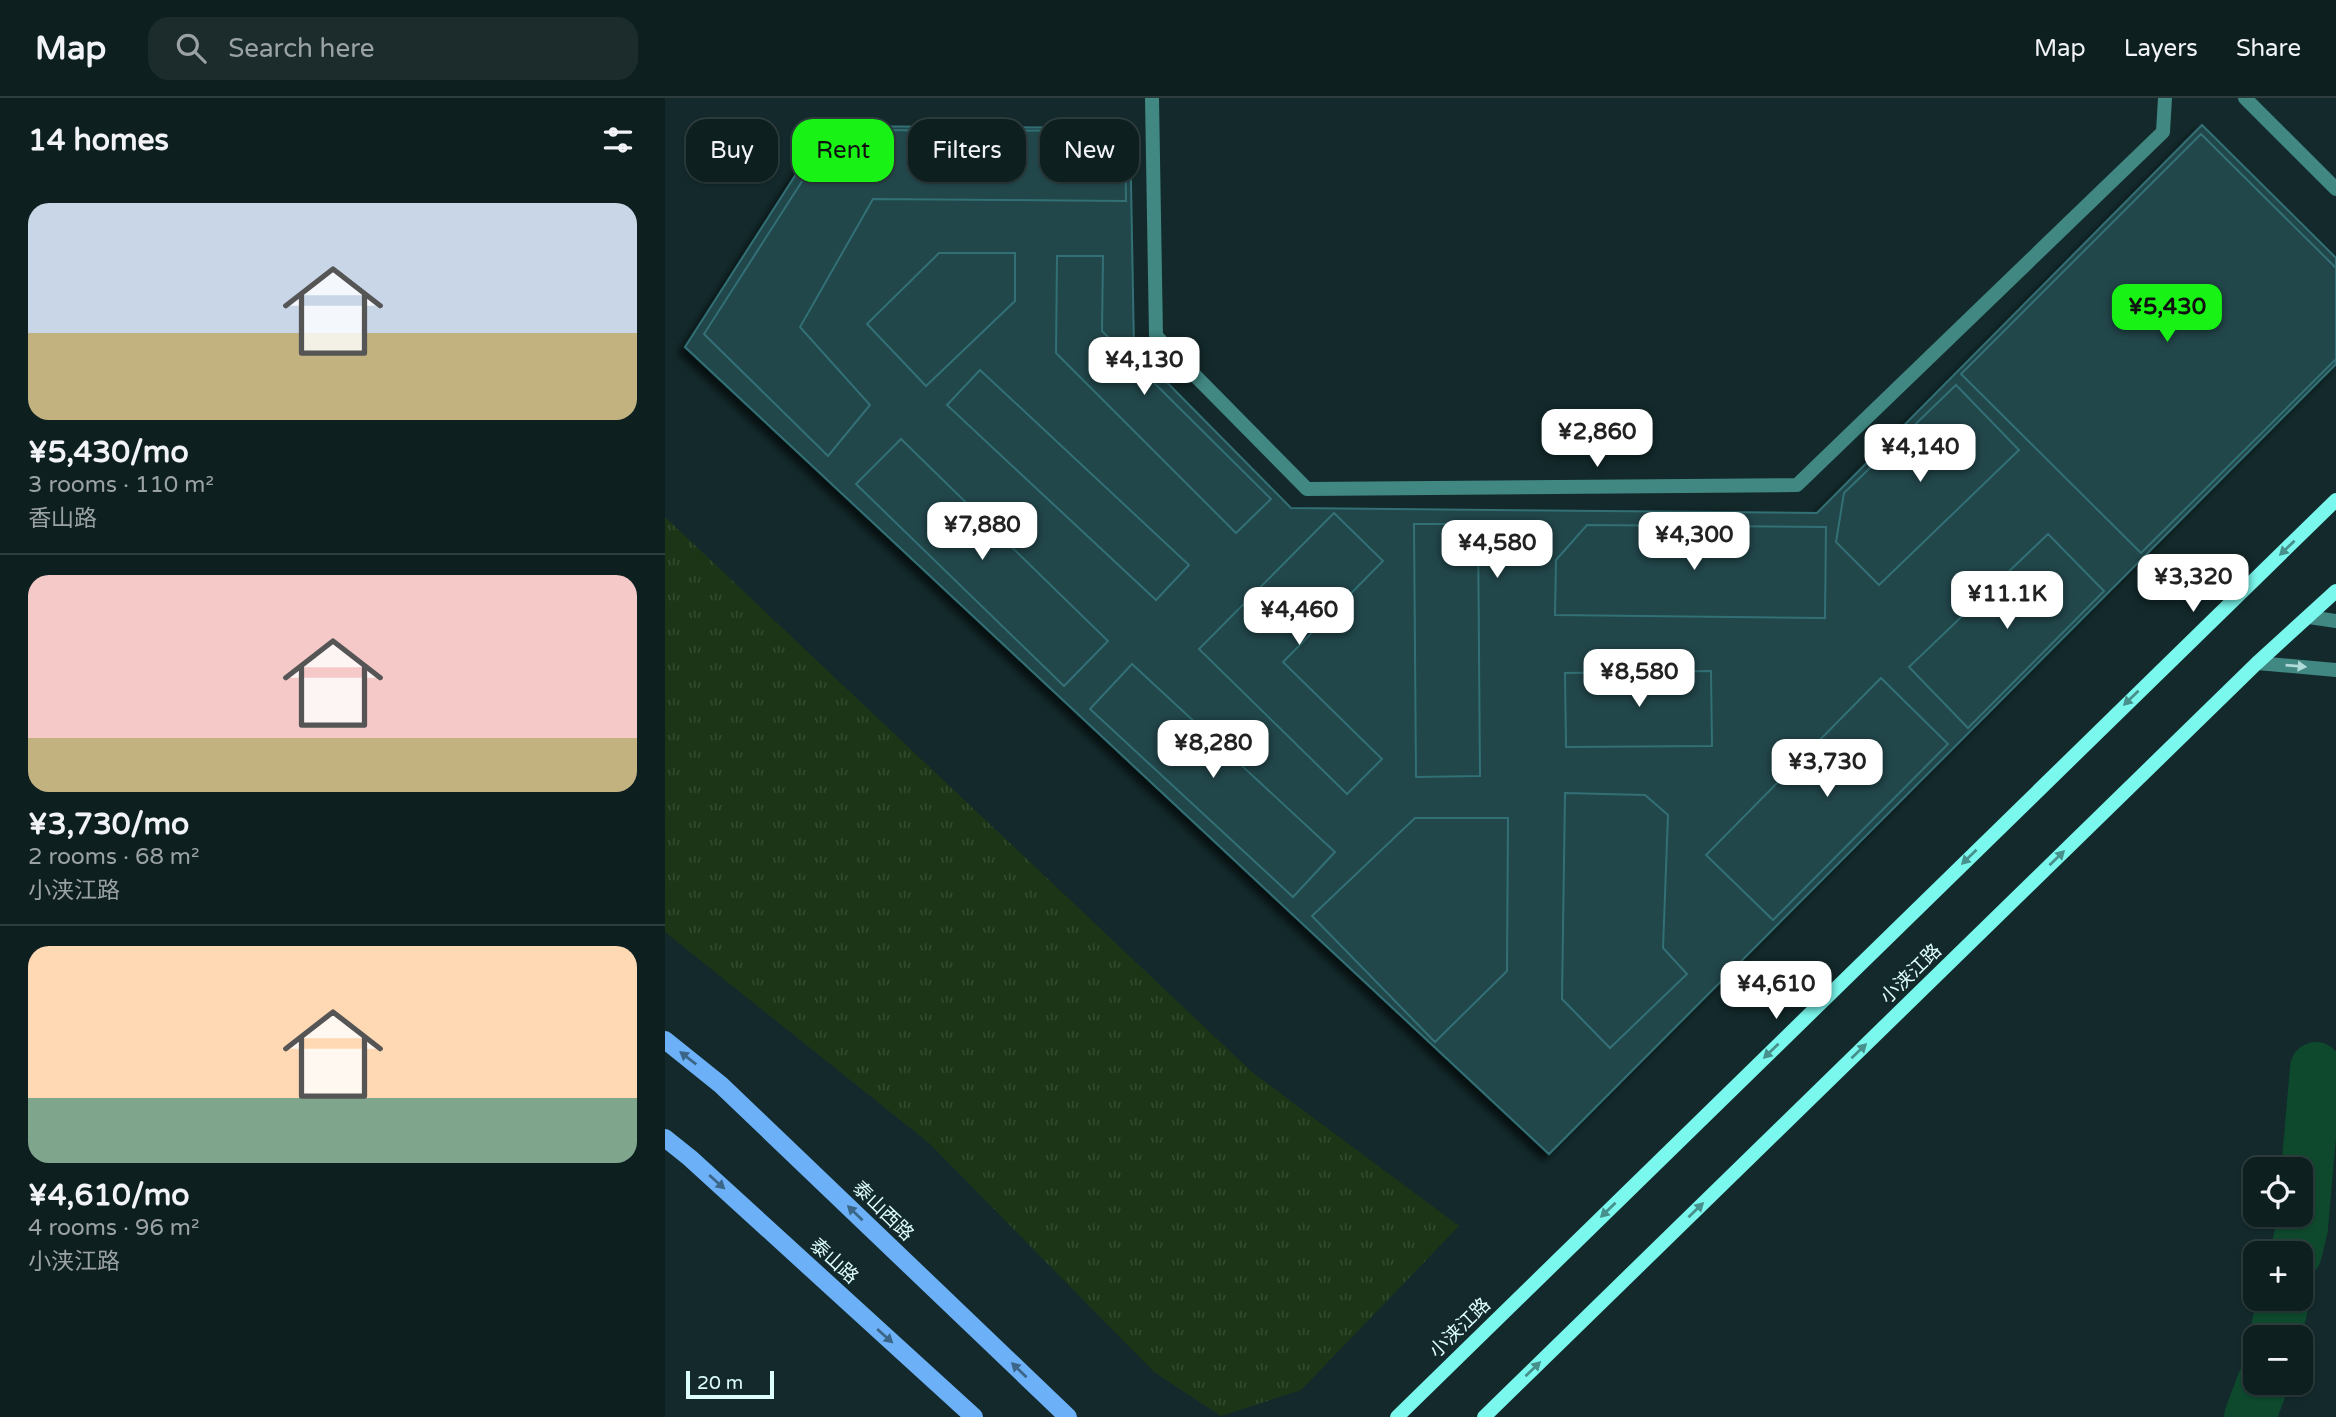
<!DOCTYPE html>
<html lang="en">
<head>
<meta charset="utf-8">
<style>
	body { margin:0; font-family:"Varela Round","Noto Sans SC",sans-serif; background:#1c2c2d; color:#f1f3f6; height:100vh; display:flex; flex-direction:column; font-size:26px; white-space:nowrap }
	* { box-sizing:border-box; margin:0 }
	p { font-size:23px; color:#9ba2a5 }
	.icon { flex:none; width:38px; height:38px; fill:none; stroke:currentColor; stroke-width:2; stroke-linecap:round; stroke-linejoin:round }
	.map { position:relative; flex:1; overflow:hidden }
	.drawer { display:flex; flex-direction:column; background:#0e1f20; width:665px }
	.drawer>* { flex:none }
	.top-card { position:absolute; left:21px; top:21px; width:665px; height:63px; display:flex; gap:14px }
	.tools { position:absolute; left:1578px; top:1059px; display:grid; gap:14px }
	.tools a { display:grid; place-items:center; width:70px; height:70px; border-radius:14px; background:#0e1f20; box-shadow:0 2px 5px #0004,0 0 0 2px #2e3d3e; font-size:35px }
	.scale { position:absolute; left:21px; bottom:18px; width:88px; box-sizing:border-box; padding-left:7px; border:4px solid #defdfd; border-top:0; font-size:19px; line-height:24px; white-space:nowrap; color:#defdfd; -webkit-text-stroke:5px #13292b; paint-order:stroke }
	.price { position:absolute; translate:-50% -60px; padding:0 16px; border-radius:14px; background:#fff; color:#222; font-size:23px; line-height:46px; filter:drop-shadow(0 2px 4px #0008) }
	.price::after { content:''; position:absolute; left:50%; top:42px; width:21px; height:16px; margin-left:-10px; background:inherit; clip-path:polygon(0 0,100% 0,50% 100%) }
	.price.current { background:#19f215; color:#111 }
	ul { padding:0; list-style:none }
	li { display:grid; align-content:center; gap:14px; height:371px; padding:0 28px }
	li+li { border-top:2px solid #2e3d3e }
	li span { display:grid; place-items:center; height:217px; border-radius:21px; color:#555 }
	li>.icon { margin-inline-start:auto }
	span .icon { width:126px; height:126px; fill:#fffc; stroke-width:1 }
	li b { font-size:30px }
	h2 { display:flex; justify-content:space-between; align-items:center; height:84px; padding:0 28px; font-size:30px }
	.pill { padding:0 24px; border-radius:21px; background:#0e1f20; box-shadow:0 2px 5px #0004,0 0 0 2px #2e3d3e; font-size:24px; line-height:63px }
	.pill.current { background:#19f215; color:#111 }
	header { display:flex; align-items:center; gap:42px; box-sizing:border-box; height:98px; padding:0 35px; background:#0e1f20; border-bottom:2px solid #2e3d3e }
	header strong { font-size:33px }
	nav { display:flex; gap:38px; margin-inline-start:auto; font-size:24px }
	.search { width:490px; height:63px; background:#1c2c2d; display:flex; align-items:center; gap:18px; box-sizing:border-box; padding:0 24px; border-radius:21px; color:#9ba2a5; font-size:26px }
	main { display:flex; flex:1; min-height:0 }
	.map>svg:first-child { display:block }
	.grass { fill:url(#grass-tufts) }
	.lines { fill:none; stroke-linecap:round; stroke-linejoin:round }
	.river { stroke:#0e482d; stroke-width:52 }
	.building { fill:#20474b; stroke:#337075; stroke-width:2; filter:url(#shadow) }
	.minor { stroke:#418782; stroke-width:14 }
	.tertiary { stroke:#418782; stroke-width:14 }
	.secondary { stroke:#7bf8ed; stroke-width:14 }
	.primary { stroke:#6cb0f7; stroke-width:18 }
	.oneway { fill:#47908c }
	.oneway2 { fill:#afdad8 }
	.oneway3 { fill:#3b6687 }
	.labels { text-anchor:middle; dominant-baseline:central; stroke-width:5; stroke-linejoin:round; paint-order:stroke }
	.street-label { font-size:19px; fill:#defdfd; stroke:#13292b }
</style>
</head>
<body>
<header>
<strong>Map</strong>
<div class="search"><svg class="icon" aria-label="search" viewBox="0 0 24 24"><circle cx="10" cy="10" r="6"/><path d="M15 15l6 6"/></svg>Search here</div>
<nav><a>Map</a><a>Layers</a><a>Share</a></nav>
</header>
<main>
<section class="drawer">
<h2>14 homes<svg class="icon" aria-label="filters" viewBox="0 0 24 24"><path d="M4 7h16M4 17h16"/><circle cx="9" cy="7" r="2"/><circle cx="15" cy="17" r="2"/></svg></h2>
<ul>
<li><span style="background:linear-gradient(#c9d6e8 60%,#c2b280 0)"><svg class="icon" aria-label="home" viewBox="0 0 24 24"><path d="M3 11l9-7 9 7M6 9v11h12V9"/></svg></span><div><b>¥5,430/mo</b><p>3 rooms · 110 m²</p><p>香山路</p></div></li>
<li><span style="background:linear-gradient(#f6c9c9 75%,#c2b280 0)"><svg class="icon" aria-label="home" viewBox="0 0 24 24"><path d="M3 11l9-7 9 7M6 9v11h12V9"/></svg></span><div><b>¥3,730/mo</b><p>2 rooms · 68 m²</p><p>小浃江路</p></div></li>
<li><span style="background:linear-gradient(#ffd9b3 70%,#7fa58c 0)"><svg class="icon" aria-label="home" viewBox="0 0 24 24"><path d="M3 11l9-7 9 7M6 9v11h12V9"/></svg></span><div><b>¥4,610/mo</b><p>4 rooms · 96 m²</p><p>小浃江路</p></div></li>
</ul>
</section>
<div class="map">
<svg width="1671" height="1319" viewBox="0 0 1671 1319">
	<defs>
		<pattern id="grass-tufts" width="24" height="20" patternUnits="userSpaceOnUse" patternTransform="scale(1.75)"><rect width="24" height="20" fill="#1b3516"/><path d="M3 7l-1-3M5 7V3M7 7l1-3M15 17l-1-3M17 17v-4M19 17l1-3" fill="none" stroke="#31492d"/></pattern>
		<filter id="shadow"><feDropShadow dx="-6" dy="6" stdDeviation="3.5" flood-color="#0009"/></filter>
	</defs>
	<rect width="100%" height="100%" fill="#13292b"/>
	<path class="grass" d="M0 419 587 974 794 1128 636 1292 556 1318 489 1274 264 1045 0 834Z"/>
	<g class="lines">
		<path class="river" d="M1631 1155 1637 1130 1651 970
			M1610 1239 1619 1200
			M1585 1319 1598 1284"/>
	</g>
	<path class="building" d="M1537 27 1671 160V266L884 1056 20 249 162 28 465 30 469 251 626 410 1152 415Z
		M170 32 460 33 461 103 208 101 135 229 205 307 163 358 39 236Z
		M1536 36 1671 170V261L1476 455 1296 276Z
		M274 155H350V203L261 288 202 226Z
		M392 158H438L437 233 606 401 571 435 391 255Z
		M315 272 524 467 491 502 282 307Z
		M1291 287 1354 352 1214 487 1171 444 1179 395Z
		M236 341 443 543 399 588 191 386Z
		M669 415 718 463 618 564 717 661 682 696 534 551Z
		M749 426H813L815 678 751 679Z
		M922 427 1161 429 1160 520 890 517 891 462Z
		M1383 436 1439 493 1303 630 1244 569Z
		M467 566 670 754 628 799 425 611Z
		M1046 573 1047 648 901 649 900 575Z
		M1216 580 1283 646 1108 822 1041 757Z
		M900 695 980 697 1003 717 998 850 1022 876 945 950 897 901Z
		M750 720H843L842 873 770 944 647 818Z"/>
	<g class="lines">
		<path class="minor" d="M487 0 491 238 642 391 1132 387 1498 34 1500 0
			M1644 519 1671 523
			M1592 565 1671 572"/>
		<path class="tertiary" d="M1580 0 1671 91"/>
		<path class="secondary" d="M732 1319 1671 402
			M819 1319 1592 565 1671 493"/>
		<path class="primary" d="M0 942 56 987 403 1319
			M0 1040 25 1060 309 1319"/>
	</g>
	<defs><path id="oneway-solid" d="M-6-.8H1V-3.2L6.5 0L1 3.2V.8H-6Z" transform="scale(1.75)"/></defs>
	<g class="oneway">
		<use href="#oneway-solid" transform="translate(1622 450) rotate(136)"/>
		<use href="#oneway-solid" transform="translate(1466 600) rotate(136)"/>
		<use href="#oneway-solid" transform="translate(1304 759) rotate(136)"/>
		<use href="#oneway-solid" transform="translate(1392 760) rotate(-44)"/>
		<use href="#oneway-solid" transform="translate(1106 953) rotate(136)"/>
		<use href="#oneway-solid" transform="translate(1194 953) rotate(-44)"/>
		<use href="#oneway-solid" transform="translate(943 1112) rotate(136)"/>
		<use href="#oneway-solid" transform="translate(1031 1112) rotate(-44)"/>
		<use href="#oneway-solid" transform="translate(868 1271) rotate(-44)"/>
	</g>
	<use class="oneway2" href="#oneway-solid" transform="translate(1631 568) rotate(5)"/>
	<g class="oneway3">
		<use href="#oneway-solid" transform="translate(23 960) rotate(-142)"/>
		<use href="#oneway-solid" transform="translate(52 1084) rotate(42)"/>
		<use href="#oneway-solid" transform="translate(190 1115) rotate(-136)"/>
		<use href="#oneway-solid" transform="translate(220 1238) rotate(42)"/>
		<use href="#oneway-solid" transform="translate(354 1272) rotate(-136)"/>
	</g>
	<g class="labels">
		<g class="street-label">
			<text transform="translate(1246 876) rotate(-44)">小浃江路</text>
			<text transform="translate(218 1113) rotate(44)">泰山西路</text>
			<text transform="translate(169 1163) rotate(42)">泰山路</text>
			<text transform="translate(795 1230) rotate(-44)">小浃江路</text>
		</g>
	</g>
</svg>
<div class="tools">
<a><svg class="icon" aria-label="locate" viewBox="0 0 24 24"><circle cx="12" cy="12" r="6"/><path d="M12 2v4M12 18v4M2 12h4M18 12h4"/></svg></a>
<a>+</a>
<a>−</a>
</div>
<div class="scale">20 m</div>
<b class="price current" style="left:1502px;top:246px">¥5,430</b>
<b class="price" style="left:479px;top:299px">¥4,130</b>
<b class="price" style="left:932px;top:371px">¥2,860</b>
<b class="price" style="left:1255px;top:386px">¥4,140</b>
<b class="price" style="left:317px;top:464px">¥7,880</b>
<b class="price" style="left:1029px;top:474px">¥4,300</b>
<b class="price" style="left:832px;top:482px">¥4,580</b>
<b class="price" style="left:1528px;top:516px">¥3,320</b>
<b class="price" style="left:1342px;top:533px">¥11.1K</b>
<b class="price" style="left:634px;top:549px">¥4,460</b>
<b class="price" style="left:974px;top:611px">¥8,580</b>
<b class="price" style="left:548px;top:682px">¥8,280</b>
<b class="price" style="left:1162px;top:701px">¥3,730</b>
<b class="price" style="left:1111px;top:923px">¥4,610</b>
<div class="top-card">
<a class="pill">Buy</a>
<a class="pill current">Rent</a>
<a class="pill">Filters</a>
<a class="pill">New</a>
</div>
</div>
</main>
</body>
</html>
